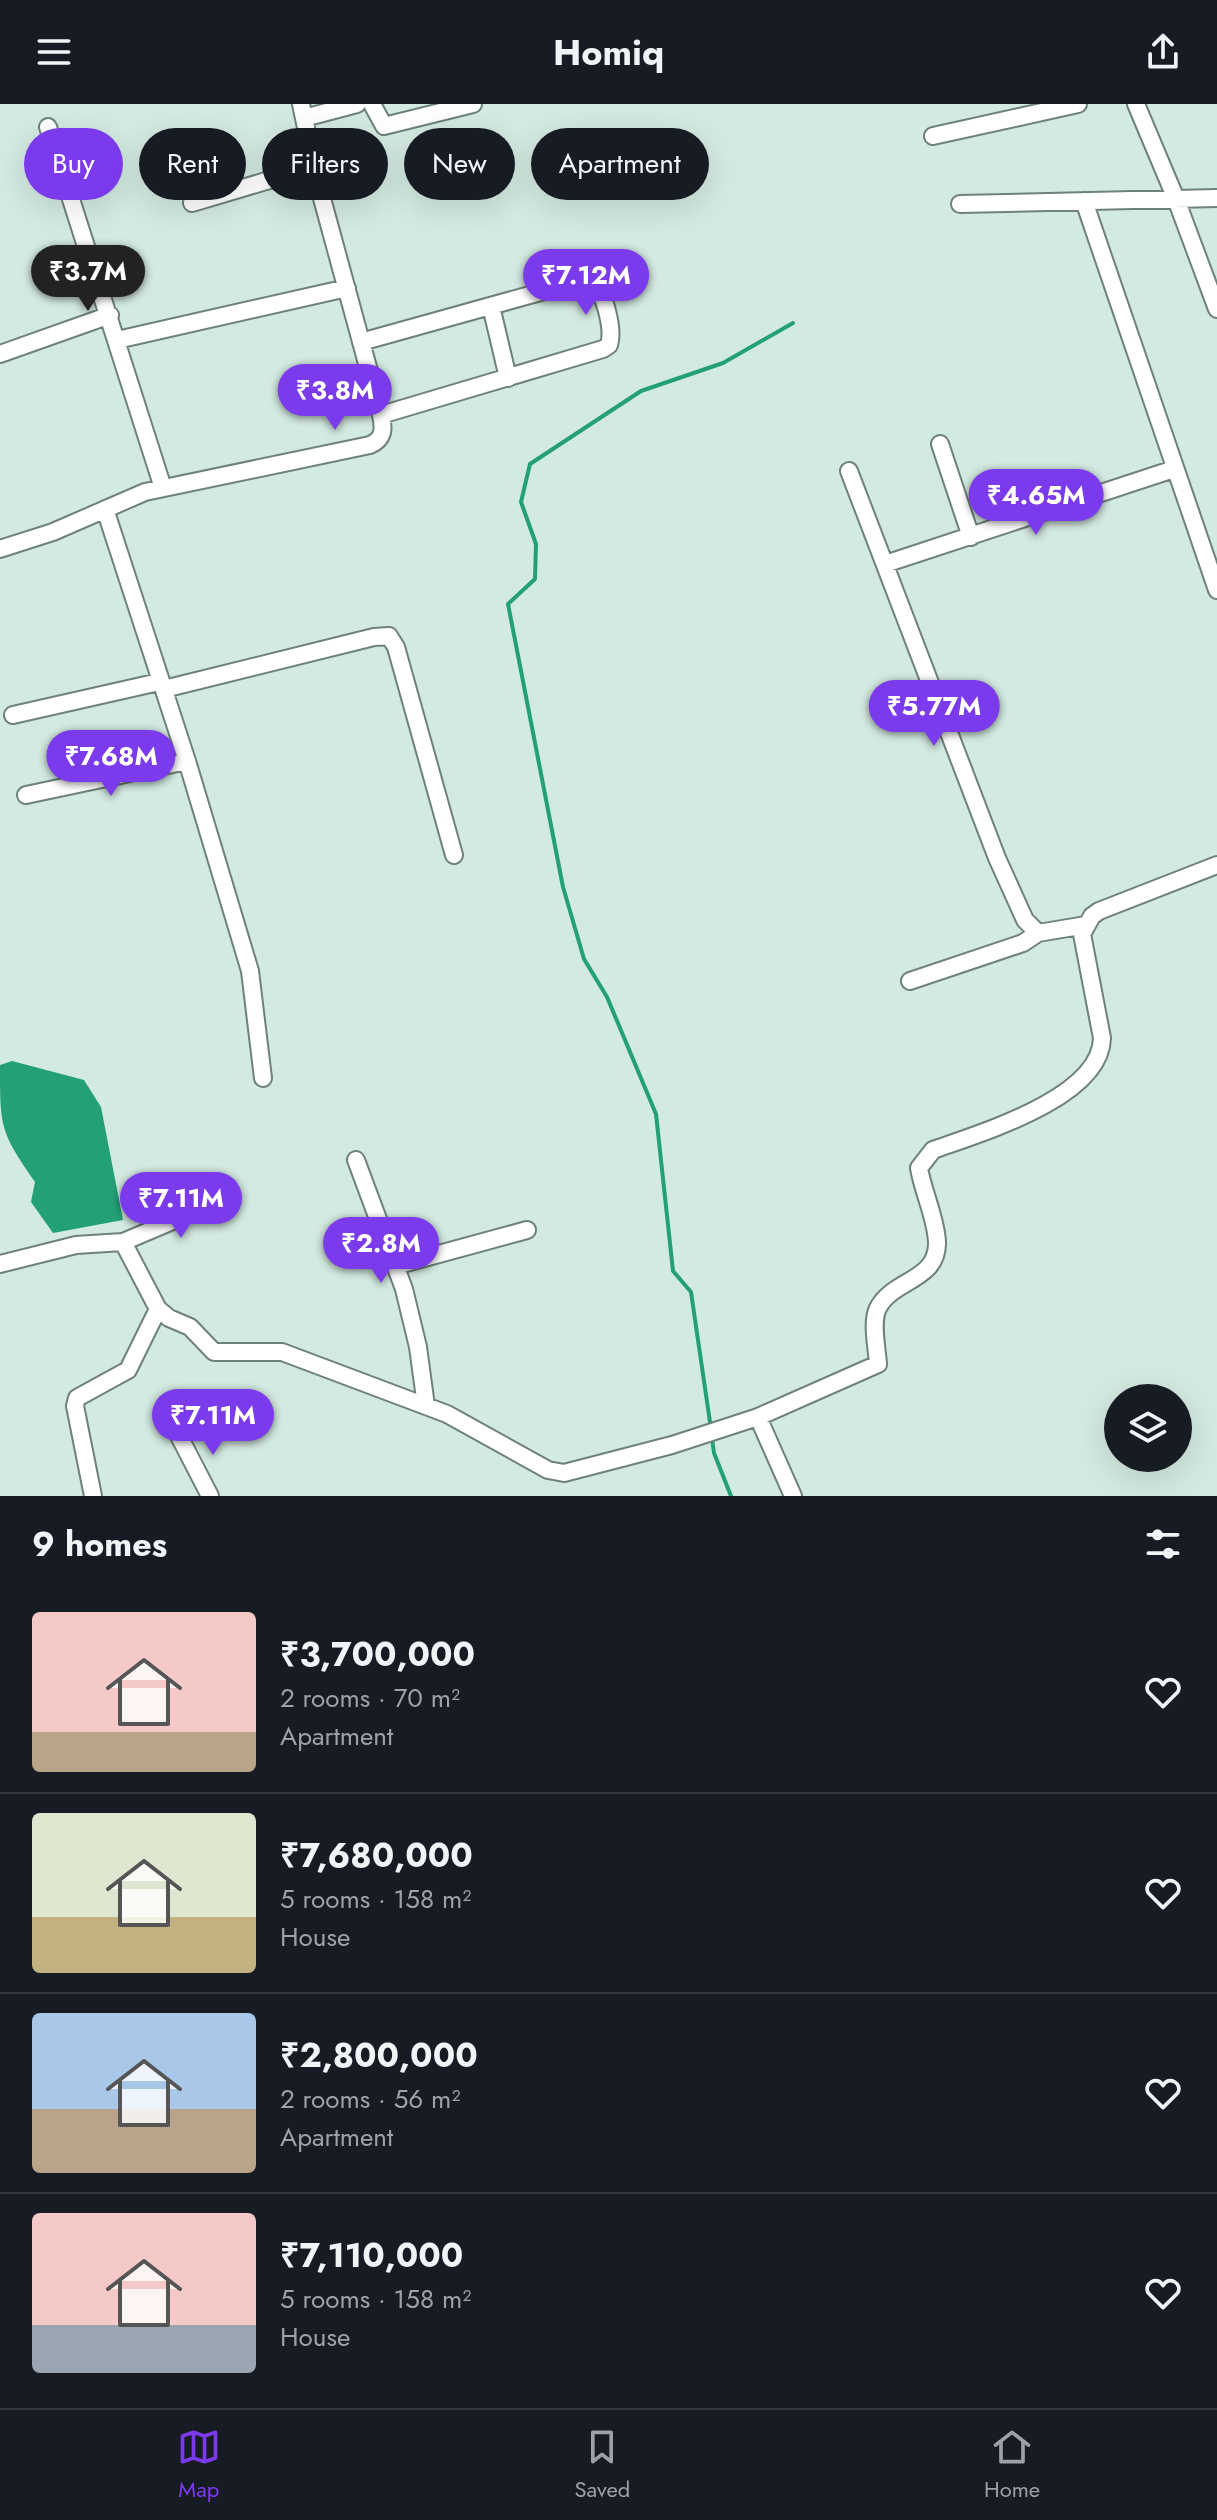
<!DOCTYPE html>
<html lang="en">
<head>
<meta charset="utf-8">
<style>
	body { margin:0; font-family:Jost,sans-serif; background:#242831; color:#f1f3f6; height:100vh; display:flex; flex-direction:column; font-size:30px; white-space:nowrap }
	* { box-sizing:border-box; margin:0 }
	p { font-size:26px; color:#9ea1a6 }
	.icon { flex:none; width:44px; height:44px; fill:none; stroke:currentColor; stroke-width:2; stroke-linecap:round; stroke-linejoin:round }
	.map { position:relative; height:1392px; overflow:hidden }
	.drawer { display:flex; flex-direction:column; background:#171b24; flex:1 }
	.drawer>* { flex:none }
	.guide { position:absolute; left:24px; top:24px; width:800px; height:72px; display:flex; gap:16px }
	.buttons { position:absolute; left:1104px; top:1280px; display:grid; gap:16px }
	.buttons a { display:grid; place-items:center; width:88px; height:88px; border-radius:50%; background:#171b24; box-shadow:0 8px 32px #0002; font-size:40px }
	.price { position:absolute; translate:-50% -68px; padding:0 18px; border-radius:28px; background:#7c3aed; color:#fff; font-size:26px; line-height:52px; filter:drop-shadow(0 2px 4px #0008) }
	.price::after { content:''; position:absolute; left:50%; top:48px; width:24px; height:18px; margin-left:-12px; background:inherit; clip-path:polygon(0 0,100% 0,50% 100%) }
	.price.selected { background:#222; color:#fff }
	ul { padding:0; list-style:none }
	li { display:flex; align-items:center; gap:24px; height:200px; padding:0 32px }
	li+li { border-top:2px solid #363941 }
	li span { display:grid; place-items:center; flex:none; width:224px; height:160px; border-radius:8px; color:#555 }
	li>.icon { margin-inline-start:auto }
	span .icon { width:96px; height:96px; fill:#fffc; stroke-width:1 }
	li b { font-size:34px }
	h2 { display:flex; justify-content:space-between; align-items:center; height:96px; padding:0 32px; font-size:34px }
	.pill { padding:0 28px; border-radius:36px; background:#171b24; box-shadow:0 8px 32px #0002; font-size:28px; line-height:72px }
	.pill.selected { background:#7c3aed; color:#fff }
	header { display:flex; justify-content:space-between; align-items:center; height:104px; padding:0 32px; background:#171b24; font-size:36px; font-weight:700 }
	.dock { display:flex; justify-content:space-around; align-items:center; height:112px; border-top:2px solid #363941; background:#171b24; font-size:22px; color:#9ea1a6 }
	.dock a { display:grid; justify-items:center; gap:4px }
	.dock .selected { color:#7c3aed }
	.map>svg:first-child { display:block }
	.water { fill:#23a078 }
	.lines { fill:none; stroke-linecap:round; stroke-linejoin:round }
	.stream { stroke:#23a078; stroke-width:4 }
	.minor-casing { stroke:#6e8279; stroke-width:20 }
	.minor { stroke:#fff; stroke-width:16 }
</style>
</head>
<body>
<header><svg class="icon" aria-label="menu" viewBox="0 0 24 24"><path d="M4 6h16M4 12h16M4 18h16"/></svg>Homiq<svg class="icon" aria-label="share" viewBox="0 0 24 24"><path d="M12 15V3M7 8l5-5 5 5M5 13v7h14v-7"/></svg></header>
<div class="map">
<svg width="1217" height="1392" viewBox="0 0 1217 1392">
	<rect width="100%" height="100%" fill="#d3eae0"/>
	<path class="water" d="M12 957 84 976 101 1003 123 1116 53 1129 31 1098 35 1078C0 1027 0 1024 0 961Z"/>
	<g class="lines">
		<path class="stream" d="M711 1325 691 1188 673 1167 656 1010 607 893 584 855 563 783 508 500 535 475 536 440 521 398 530 360 641 287 723 259 793 219
			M712 1334 714 1349 731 1392"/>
		<g class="minor-casing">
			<path id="minor" d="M372 0 384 22 473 0
				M1136 0 1176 95 1217 205
				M304 14 357 0
				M48 23 163 384
				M933 32 1078 0
				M1084 97 1217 486
				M192 99 266 77 315 66
				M960 100 1217 94
				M491 202 508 274
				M117 236 347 184
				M361 238 580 177 590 176C604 184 614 225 609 241L603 245 381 311
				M0 250 110 211
				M940 340 971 433
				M849 367 997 754 1025 816 1038 829 1086 821
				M105 405 187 657 250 867 263 974
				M0 445 53 428 145 388 370 341C384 335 384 325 381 311L317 76 301 0
				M885 460 1174 365
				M164 585 374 533 389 532 396 543 454 751
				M13 611 159 578
				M26 691 187 657
				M910 877 1023 839 1038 829
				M356 1056 404 1185 418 1243 426 1302
				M123 1138 182 1113 211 1085
				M0 1160 76 1141 123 1138 158 1205 169 1214 190 1223 214 1248H282L447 1310 548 1366 564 1369 672 1341 758 1313
				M395 1162 527 1126
				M178 1330 210 1392
				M93 1392 75 1302 77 1294 128 1266 158 1205
				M793 1392 758 1313 878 1260C877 1244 871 1218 878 1204 893 1175 938 1177 937 1138 936 1114 923 1088 919 1064L933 1046C980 1029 1101 994 1102 934L1082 830 1092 812 1099 807 1217 761"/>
		</g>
		<use href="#minor" class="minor"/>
	</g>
</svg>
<div class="buttons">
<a><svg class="icon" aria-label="layers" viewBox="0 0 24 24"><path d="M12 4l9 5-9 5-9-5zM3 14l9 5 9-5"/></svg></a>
</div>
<b class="price selected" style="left:88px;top:209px">₹3.7M</b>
<b class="price" style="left:586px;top:213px">₹7.12M</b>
<b class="price" style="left:335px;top:328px">₹3.8M</b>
<b class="price" style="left:1036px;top:433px">₹4.65M</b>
<b class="price" style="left:934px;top:644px">₹5.77M</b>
<b class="price" style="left:111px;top:694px">₹7.68M</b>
<b class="price" style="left:181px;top:1136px">₹7.11M</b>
<b class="price" style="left:381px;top:1181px">₹2.8M</b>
<b class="price" style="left:213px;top:1353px">₹7.11M</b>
<div class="guide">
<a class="pill selected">Buy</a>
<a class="pill">Rent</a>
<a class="pill">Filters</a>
<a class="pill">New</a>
<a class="pill">Apartment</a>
</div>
</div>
<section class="drawer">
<h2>9 homes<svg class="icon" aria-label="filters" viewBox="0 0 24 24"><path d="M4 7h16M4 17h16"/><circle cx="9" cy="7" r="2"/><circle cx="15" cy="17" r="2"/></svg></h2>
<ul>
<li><span style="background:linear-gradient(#f6c9c9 75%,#b9a48a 0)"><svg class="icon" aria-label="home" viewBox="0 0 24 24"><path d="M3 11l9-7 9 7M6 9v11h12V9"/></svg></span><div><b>₹3,700,000</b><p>2 rooms · 70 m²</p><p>Apartment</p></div><svg class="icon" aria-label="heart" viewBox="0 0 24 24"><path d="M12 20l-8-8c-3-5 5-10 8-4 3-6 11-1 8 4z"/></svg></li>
<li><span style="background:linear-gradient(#dfe7d0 65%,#c2b280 0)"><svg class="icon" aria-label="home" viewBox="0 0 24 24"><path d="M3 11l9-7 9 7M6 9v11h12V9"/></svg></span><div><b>₹7,680,000</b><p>5 rooms · 158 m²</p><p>House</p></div><svg class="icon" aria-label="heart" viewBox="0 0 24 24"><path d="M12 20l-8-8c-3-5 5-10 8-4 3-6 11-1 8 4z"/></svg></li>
<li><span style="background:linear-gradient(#a9c7e8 60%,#b9a48a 0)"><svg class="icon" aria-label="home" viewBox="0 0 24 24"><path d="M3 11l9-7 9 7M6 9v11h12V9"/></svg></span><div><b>₹2,800,000</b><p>2 rooms · 56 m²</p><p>Apartment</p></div><svg class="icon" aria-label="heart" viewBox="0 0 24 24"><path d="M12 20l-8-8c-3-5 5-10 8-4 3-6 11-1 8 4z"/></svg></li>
<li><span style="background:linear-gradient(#f6c9c9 70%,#9aa5b1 0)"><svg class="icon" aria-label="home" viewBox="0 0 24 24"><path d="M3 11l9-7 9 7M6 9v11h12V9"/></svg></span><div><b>₹7,110,000</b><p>5 rooms · 158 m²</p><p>House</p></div><svg class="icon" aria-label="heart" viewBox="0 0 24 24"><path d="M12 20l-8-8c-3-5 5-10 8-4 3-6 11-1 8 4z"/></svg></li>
</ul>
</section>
<nav class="dock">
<a class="selected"><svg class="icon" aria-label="map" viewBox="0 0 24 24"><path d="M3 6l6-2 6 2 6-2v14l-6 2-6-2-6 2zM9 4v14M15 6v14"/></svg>Map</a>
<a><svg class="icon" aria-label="saved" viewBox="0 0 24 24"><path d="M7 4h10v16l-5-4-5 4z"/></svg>Saved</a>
<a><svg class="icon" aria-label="home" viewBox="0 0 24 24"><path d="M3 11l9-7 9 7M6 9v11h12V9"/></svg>Home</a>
</nav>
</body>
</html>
